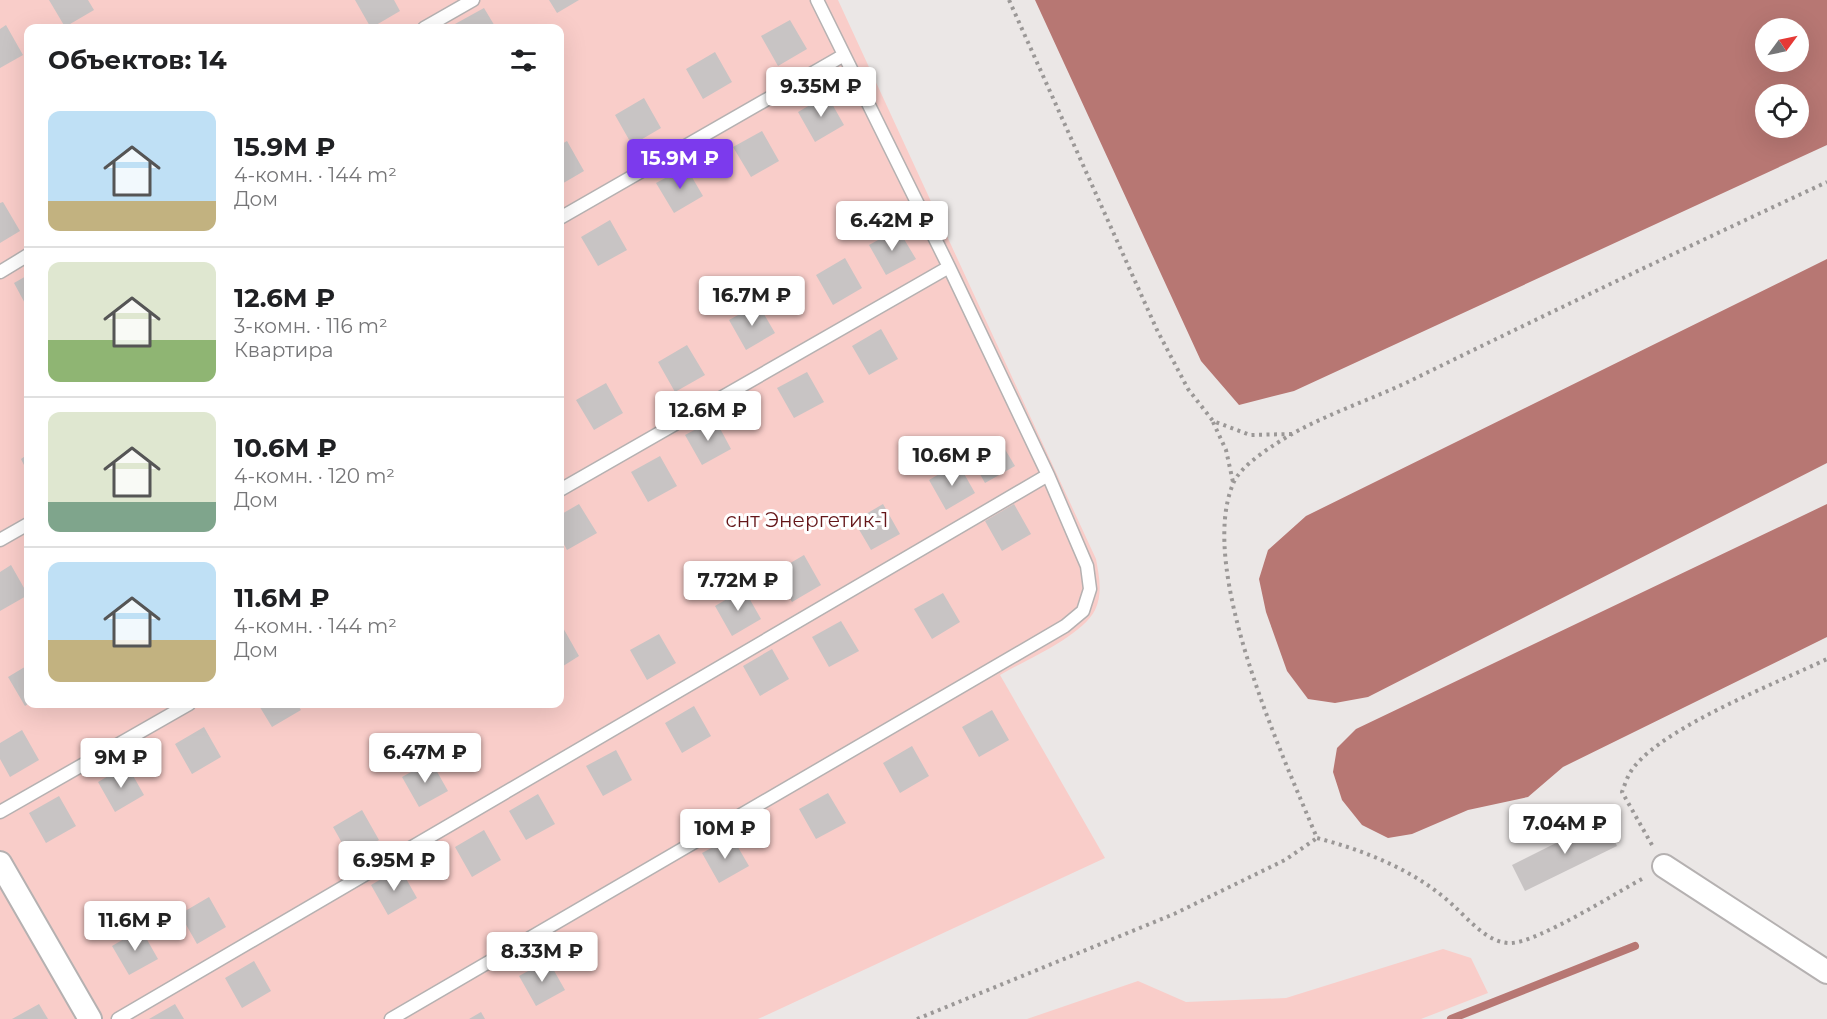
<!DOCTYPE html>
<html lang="ru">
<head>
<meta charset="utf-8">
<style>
	body { margin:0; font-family:Montserrat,sans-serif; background:#f2f2f2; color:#202124; height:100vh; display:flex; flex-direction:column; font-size:22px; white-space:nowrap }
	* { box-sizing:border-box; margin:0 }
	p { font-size:20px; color:#757577 }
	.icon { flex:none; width:33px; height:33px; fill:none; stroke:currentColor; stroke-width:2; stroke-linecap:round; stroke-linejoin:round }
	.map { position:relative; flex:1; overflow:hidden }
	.drawer { position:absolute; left:24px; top:24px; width:540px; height:684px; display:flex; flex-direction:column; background:#fff; border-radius:12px; box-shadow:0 6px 24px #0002 }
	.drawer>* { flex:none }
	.needle { width:39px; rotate:57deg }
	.controls { position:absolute; left:1755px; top:18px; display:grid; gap:12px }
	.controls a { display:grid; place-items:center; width:54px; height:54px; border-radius:50%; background:#fff; box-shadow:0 6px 24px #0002; font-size:30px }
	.price { position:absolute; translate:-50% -51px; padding:0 14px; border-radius:6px; background:#fff; color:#222; font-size:20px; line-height:39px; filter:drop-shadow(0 2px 3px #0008) }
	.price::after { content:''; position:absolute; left:50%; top:36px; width:18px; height:14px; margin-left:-9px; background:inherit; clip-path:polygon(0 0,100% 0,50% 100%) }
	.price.on { background:#7c3aed; color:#fff }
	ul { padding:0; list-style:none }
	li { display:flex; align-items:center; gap:18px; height:150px; padding:0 24px }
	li+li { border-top:2px solid #e0e0e0 }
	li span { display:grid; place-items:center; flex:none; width:168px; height:120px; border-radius:12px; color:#555 }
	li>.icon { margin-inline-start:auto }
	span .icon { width:72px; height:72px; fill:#fffc; stroke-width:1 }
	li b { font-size:26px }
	h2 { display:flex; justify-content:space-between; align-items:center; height:72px; padding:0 24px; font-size:26px }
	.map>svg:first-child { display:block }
	.green { fill:#f9cdc9; fill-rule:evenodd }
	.water { fill:#b77773; fill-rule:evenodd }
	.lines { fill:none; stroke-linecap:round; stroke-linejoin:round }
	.stream { stroke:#b77773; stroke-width:8 }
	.building { fill:#c8c4c4 }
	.service-casing { stroke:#b5b1b1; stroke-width:15 }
	.minor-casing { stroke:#b5b1b1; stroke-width:26 }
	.path { stroke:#9b9897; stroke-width:4; stroke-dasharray:3 4.5; stroke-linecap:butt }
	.service { stroke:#fff; stroke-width:12 }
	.minor { stroke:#fff; stroke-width:22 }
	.labels { text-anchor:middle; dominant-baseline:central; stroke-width:6; stroke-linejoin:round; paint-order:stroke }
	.park-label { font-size:20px; fill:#641619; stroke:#fff }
</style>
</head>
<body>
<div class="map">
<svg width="1827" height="1019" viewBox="0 0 1827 1019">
	<rect width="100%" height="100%" fill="#ebe7e6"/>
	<path class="green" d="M0 0H838L1096 559C1099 576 1103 593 1095 610 1082 636 1026 660 1000 675L1105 858 758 1019H0ZM28 28H560V704H28Z
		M1443 949 1471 958 1488 993 1421 1019H1027L1138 981 1186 1002 1286 998Z"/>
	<path class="water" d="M1035 0H1827V145L1294 391 1239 405 1201 361ZM1766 28H1798V62H1766ZM1766 94H1798V128H1766Z
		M1827 259V463L1368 697 1335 703 1308 699 1287 671 1266 612 1259 579 1268 550 1306 516Z
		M1827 504V637L1563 767 1528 797 1468 810 1412 834 1388 838 1362 825 1342 800 1333 772 1337 748 1356 729Z"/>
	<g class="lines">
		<path class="stream" d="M1451 1019 1635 946"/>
	</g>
	<path class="building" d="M49 0H88L94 10 65 27Z
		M355 0H394L400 11 371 28Z
		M549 0H579L557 13Z
		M484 8 496 28H457L455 24Z
		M790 20 807 49 778 66 761 36Z
		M6 25 23 55 0 68V29Z
		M715 52 732 82 703 99 686 69Z
		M827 95 844 125 815 142 798 112Z
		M644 98 661 128 632 145 615 115Z
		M762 131 779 161 751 177 733 147Z
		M567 141 584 171 560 185V145Z
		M686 167 703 196 674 213 656 183Z
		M3 202 20 231 0 243V203Z
		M610 220 627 250 598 266 581 237Z
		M898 229 916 259 886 275 869 245Z
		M845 258 862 288 833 305 816 275Z
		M28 275V309L14 283Z
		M758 304 775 333 746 350 729 320Z
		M881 329 898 359 869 375 852 346Z
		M687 345 705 375 675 392 658 362Z
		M807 372 824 402 794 418 777 388Z
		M606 383 623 413 594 430 576 400Z
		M715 419 731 449 702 465 685 435Z
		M997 436 1015 466 985 483 968 453Z
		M28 454V473L21 459Z
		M660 456 677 486 648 502 631 472Z
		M958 463 975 493 946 510 929 480Z
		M579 504 597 533 567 550 560 537V515Z
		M883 504 900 534 871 550 854 521Z
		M1014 504 1031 534 1002 551 985 521Z
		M804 555 821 585 792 602 775 572Z
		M11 565 28 595 0 611V572Z
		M744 589 761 619 732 636 715 606Z
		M943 593 960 622 932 639 914 609Z
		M841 621 859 651 829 667 812 637Z
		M562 626 579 656 560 668V628Z
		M659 634 676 663 647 680 630 650Z
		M772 649 789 679 760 696 743 666Z
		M28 665V704L25 706 8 677Z
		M258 704H297L301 710 272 727Z
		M694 706 711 736 682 753 665 723Z
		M992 710 1009 740 979 757 962 727Z
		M204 727 221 757 192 774 175 744Z
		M22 730 39 760 10 777 0 759V743Z
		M912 746 929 776 900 793 883 763Z
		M616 750 632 780 603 796 586 766Z
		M431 761 448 791 419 807 402 777Z
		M127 765 144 795 115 812 98 782Z
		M828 793 846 823 816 839 799 809Z
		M538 794 555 824 526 840 509 811Z
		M59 796 76 826 46 843 29 813Z
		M362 810 379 840 350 857 333 827Z
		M1604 819 1617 846 1525 891 1512 865Z
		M484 830 501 860 472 877 455 847Z
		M732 837 749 866 719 883 702 853Z
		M400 868 417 898 388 915 371 885Z
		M209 897 226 927 197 944 180 914Z
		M141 929 158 959 129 975 112 946Z
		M548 960 565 990 536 1006 519 976Z
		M254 961 271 991 242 1008 225 978Z
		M39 1004 48 1019H12Z
		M175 1004 184 1019H149Z
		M481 1012 485 1019H469Z"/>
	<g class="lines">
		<g class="service-casing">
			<path id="service" d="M424 28 473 0
				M560 218 844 55
				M0 272 28 255
				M560 490 949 267
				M0 540 28 524
				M0 812 189 704
				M118 1019 1048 475
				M391 1019 1065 626 1083 611 1090 589 1087 566 1048 475 949 267 817 0"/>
		</g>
		<g class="minor-casing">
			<path id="minor" d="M0 863 90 1019
				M1664 866 1827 972"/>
		</g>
		<path class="path" d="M1009 0 1157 330 1188 389 1213 421 1250 435 1292 434
			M1213 422 1226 450 1233 482
			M1652 845 1622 792C1625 784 1628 774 1634 767 1666 726 1777 683 1827 659
			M1642 879C1616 893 1538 942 1511 943 1489 944 1469 920 1455 907 1417 871 1366 851 1317 838 1282 754 1197 570 1233 484 1240 465 1275 444 1292 434 1331 412 1376 398 1416 378 1553 311 1689 246 1827 182
			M917 1019 1174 914 1285 860 1317 838"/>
		<use href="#service" class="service"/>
		<use href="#minor" class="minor"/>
	</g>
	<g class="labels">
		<g class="park-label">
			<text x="807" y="520">снт Энергетик-1</text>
		</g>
	</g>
</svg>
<div class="controls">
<a><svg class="needle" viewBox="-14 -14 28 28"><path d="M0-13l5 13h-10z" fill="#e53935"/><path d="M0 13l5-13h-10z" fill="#757577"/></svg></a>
<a><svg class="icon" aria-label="locate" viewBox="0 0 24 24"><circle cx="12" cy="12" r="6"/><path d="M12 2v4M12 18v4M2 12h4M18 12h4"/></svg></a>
</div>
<b class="price" style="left:821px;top:118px">9.35M ₽</b>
<b class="price on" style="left:680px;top:190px">15.9M ₽</b>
<b class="price" style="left:892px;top:252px">6.42M ₽</b>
<b class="price" style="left:752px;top:327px">16.7M ₽</b>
<b class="price" style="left:708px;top:442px">12.6M ₽</b>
<b class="price" style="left:952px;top:487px">10.6M ₽</b>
<b class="price" style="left:738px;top:612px">7.72M ₽</b>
<b class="price" style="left:425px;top:784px">6.47M ₽</b>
<b class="price" style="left:121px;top:789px">9M ₽</b>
<b class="price" style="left:1565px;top:855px">7.04M ₽</b>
<b class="price" style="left:725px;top:860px">10M ₽</b>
<b class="price" style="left:394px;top:892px">6.95M ₽</b>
<b class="price" style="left:135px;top:952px">11.6M ₽</b>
<b class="price" style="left:542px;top:983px">8.33M ₽</b>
<section class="drawer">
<h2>Объектов: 14<svg class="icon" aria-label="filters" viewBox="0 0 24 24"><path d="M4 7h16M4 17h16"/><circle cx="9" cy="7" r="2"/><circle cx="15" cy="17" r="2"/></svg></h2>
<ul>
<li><span style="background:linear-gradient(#bfe0f5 75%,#c2b280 0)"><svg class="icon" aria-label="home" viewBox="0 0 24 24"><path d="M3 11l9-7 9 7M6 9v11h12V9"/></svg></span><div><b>15.9M ₽</b><p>4-комн. · 144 m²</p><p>Дом</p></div></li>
<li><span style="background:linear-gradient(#dfe7d0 65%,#8fb573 0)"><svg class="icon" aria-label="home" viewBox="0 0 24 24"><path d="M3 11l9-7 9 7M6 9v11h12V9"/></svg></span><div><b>12.6M ₽</b><p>3-комн. · 116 m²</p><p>Квартира</p></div></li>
<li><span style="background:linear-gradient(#dfe7d0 75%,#7fa58c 0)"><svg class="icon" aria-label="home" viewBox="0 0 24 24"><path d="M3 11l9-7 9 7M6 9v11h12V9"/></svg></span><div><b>10.6M ₽</b><p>4-комн. · 120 m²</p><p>Дом</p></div></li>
<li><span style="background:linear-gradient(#bfe0f5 65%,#c2b280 0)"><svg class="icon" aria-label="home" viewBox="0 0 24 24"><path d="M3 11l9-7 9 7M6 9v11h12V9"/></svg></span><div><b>11.6M ₽</b><p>4-комн. · 144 m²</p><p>Дом</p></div></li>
</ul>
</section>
</div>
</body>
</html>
